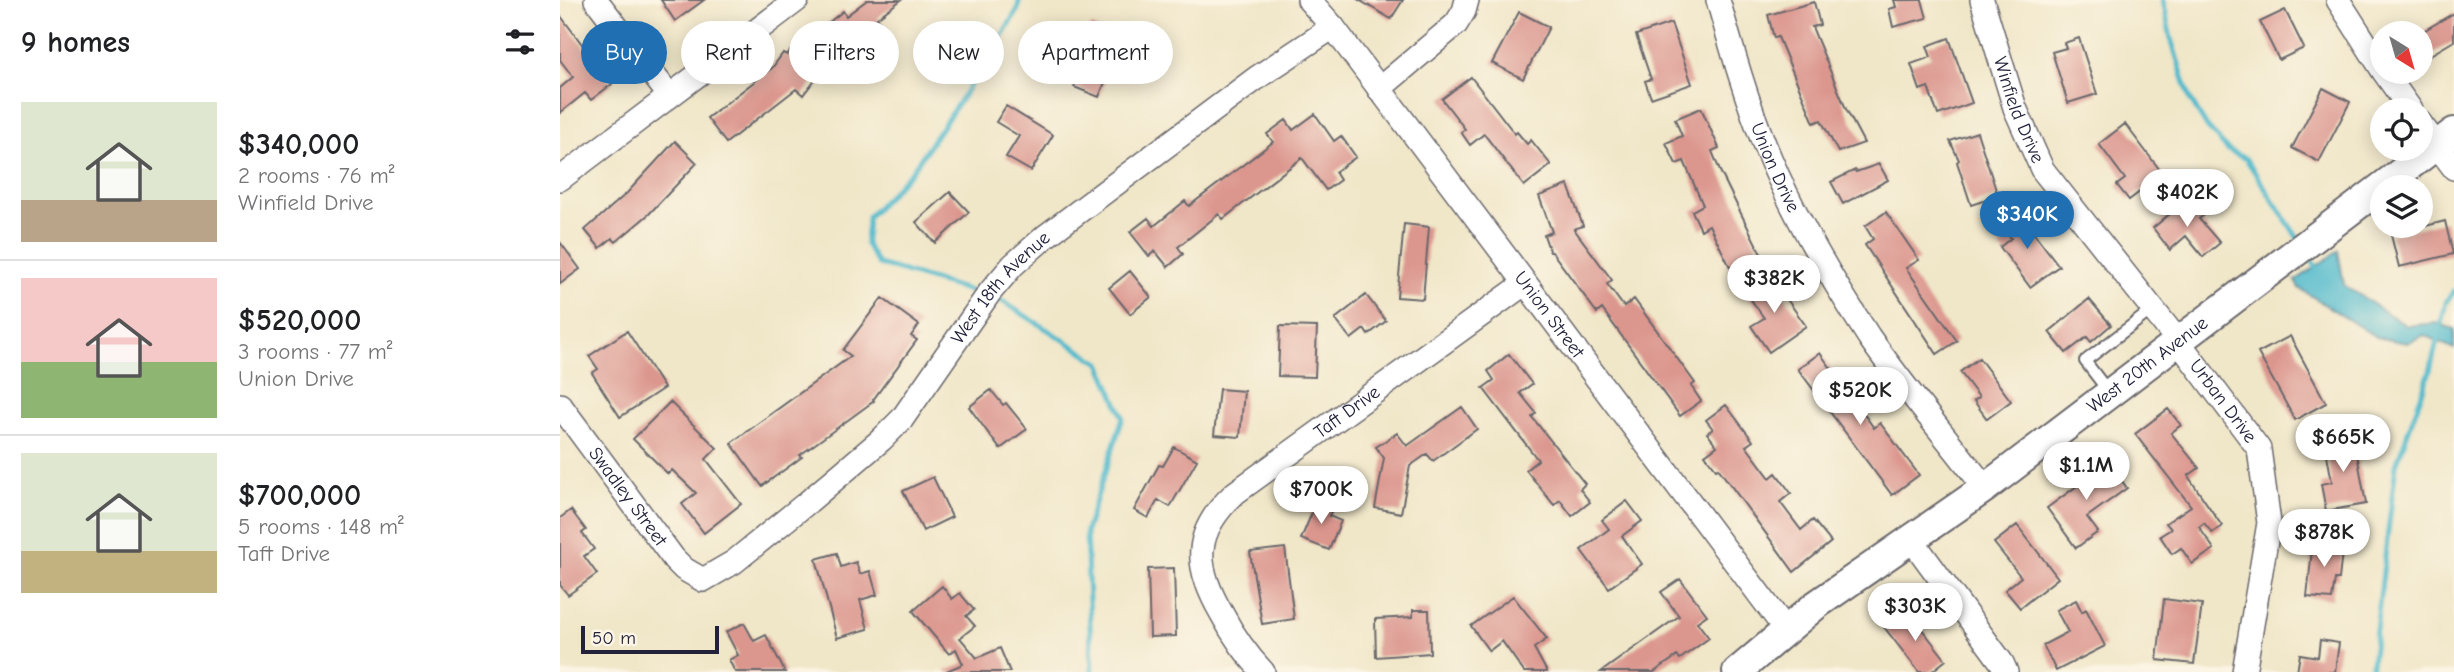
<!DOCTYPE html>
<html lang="en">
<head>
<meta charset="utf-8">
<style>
	body { margin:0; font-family:"Comic Neue",sans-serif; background:#f6f6f6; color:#202124; height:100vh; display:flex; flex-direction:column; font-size:26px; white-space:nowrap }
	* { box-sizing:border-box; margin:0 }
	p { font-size:23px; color:#757577 }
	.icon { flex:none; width:38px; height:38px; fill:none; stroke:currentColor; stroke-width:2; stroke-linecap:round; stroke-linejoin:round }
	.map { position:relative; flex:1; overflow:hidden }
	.sheet { display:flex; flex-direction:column; background:#fff; width:560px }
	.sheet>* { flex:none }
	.banner { position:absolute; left:21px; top:21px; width:665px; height:63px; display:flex; gap:14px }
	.needle { width:46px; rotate:143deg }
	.fabs { position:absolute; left:1810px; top:21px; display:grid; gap:14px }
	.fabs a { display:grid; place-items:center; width:63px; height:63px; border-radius:50%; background:#fff; box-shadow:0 4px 18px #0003; font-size:35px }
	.scale { position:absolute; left:21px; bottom:18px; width:138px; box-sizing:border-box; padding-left:7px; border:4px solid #22223b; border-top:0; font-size:19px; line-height:24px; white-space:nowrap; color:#22223b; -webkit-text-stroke:5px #fcf5e5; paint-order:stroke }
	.price { position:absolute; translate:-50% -60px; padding:0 16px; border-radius:24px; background:#fff; color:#222; font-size:23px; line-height:46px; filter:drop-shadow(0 2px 4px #0008) }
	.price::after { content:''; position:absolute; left:50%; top:42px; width:21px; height:16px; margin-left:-10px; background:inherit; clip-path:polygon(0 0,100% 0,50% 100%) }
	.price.on { background:#1f6fb2; color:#fff }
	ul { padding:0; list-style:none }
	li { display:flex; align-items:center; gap:21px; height:175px; padding:0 21px }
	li+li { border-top:2px solid #e0e0e0 }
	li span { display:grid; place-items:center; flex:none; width:196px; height:140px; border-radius:0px; color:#555 }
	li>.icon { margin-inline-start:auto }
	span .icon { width:84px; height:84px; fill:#fffc; stroke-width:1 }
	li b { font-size:30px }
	h2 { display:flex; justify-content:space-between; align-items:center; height:84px; padding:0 21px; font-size:30px }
	.tag { padding:0 24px; border-radius:32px; background:#fff; box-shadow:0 4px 18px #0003; font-size:24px; line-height:63px }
	.tag.on { background:#1f6fb2; color:#fff }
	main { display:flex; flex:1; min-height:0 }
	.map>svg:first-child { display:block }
	.water { fill:#4fb9cc; stroke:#386e84; stroke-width:2 }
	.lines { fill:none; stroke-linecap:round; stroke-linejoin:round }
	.stream { stroke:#4fb9cc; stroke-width:5 }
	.building { fill:#db968e }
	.service-casing { stroke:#6a676c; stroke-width:14 }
	.minor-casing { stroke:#6a676c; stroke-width:26 }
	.tertiary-casing { stroke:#6a676c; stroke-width:32 }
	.service { stroke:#fff; stroke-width:10 }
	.minor { stroke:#fff; stroke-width:23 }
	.tertiary { stroke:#fff; stroke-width:28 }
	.labels { text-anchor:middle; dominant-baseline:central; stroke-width:6; stroke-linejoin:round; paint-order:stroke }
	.street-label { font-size:19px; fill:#22223b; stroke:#fcf5e5 }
</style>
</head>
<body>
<main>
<section class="sheet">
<h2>9 homes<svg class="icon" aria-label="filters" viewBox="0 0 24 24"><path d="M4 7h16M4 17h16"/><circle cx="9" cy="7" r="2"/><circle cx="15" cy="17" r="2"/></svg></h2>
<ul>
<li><span style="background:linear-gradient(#dfe7d0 70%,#b9a48a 0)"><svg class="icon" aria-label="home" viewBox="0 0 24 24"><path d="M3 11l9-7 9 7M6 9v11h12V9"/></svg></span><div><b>$340,000</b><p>2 rooms · 76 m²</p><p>Winfield Drive</p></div></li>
<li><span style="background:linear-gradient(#f6c9c9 60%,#8fb573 0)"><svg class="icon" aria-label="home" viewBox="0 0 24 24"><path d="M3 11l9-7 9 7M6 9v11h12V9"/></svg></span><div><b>$520,000</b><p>3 rooms · 77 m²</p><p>Union Drive</p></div></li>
<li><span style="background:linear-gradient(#dfe7d0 70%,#c2b280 0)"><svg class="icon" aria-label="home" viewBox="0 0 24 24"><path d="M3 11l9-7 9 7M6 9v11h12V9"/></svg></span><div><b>$700,000</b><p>5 rooms · 148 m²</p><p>Taft Drive</p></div></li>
</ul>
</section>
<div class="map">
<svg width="1894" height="672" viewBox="0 0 1894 672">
	<rect width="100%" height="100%" fill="#fcf5e5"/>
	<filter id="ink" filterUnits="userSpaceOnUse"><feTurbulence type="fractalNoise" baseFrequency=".0143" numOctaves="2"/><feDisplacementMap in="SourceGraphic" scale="14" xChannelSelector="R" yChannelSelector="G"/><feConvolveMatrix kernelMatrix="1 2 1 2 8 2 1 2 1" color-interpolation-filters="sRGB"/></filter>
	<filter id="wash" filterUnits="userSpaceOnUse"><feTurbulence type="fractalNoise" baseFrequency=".00686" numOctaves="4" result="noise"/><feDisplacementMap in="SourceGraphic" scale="28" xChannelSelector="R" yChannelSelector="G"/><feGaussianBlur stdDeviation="1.57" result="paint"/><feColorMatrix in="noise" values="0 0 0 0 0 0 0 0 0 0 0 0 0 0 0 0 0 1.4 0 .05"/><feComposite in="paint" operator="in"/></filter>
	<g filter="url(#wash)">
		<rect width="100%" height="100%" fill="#f0e6c8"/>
		<path class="water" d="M1778 251 1784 285 1847 326 1876 323 1894 329V349L1864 335 1847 343 1816 337 1739 288 1735 281Z"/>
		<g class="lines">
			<path class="stream" d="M1603 0 1611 39 1630 99 1647 127 1668 150 1686 159 1739 240
				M1748 254 1756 267
				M414 292 318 264 306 244 308 217 352 171 428 59 458 9 459 0
				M442 301 540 363 563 417 526 531 532 672
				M1811 672 1836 465 1870 371 1886 302 1894 291"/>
		</g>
		<g id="blocks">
			<path class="building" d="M101 0H144L115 21Z
				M307 0H341L317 18 327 31 291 60 280 47 243 95 236 89 166 143 147 118 212 68 223 53 227 55 237 43 240 45 249 34 252 36 283 11 286 16Z
				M799 0H843L831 19Z
				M1334 0H1362L1367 18 1333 27 1329 9 1336 7Z
				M1254 2 1260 25 1252 27 1286 109 1304 143 1278 152 1261 120 1254 123 1218 37 1214 38 1208 15Z
				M1725 10 1744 48 1719 60 1700 22Z
				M959 12 989 27 963 79 932 63Z
				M1894 13V41L1867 57 1860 45V33Z
				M0 15 52 84 31 100 25 93 0 113V88L13 77 0 60Z
				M1111 23 1132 84 1091 98 1085 81 1091 79 1076 35Z
				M531 26 563 39 539 97 514 87 522 67 503 59 510 42 522 48Z
				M1389 38 1412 103 1378 115 1368 87 1360 90 1351 64 1371 57 1367 46Z
				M1519 38 1537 94 1508 103 1492 52 1506 48 1504 43Z
				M911 77 955 134 957 132 967 144 971 140 991 165 964 186 924 134 910 145 901 132 905 129 882 99Z
				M1763 88 1790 102 1759 162 1732 148Z
				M446 106 493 135 471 171 446 157 459 136 436 122Z
				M1141 108 1159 148 1152 151 1160 171 1201 254 1171 269 1149 225 1141 230 1132 211 1143 205 1124 161 1116 164 1106 143 1122 136 1115 119Z
				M755 114 774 141 781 136 796 157 775 172 780 180 766 190 742 158 663 219 659 214 618 247 623 254 608 267 595 251 589 256 570 232 588 218 594 226 625 201 629 206 713 142 707 134 726 120 733 130Z
				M1565 124 1603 174 1569 200 1557 185 1565 179 1539 144Z
				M1417 132 1438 196 1411 205 1397 162 1399 160 1390 141Z
				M115 141 137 163 89 214 56 242 52 238 40 248 25 230 67 193Z
				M1319 164 1328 180 1283 204 1271 182 1295 170 1296 172Z
				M1008 185 1023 226 1014 229 1052 280 1047 284 1064 307 1074 299 1135 383 1131 386 1141 401 1120 416 1042 309 1037 313 992 252H990L984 235 992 232 979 196Z
				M390 192 409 212 375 243 356 222Z
				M1629 198 1644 215 1639 219 1660 243 1643 257 1626 236 1610 250 1593 228Z
				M1326 212 1359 260 1346 268 1397 341 1377 354 1305 245 1313 239 1305 226Z
				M1458 212 1499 266 1470 287 1440 247 1451 238 1441 225Z
				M1885 221 1893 254 1839 267 1831 235Z
				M844 224 869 227 863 299 837 297Z
				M0 242 20 269 0 284Z
				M570 271 591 297 570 314 549 288Z
				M1211 277 1246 326 1209 352 1191 326 1204 318 1187 294Z
				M806 295 826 321 808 335 804 329 791 339 775 319Z
				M322 298 359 325 351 336 357 340 313 400 314 401 240 455 242 457 202 486 171 443 291 356 283 350Z
				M1529 299 1551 325 1531 342 1527 337 1506 353 1489 332Z
				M720 326 757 327 755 377 718 376Z
				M67 331 104 388 60 417 32 373 38 369 29 356Z
				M1730 336 1766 403 1735 420 1698 353Z
				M1260 353 1314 428 1320 423 1359 475 1332 495 1238 369Z
				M949 354 972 384 960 393 976 413 972 417 1025 484 1020 489 1030 502 1012 516 1000 500 994 505 966 470 978 460 923 388 934 380 928 371Z
				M1419 358 1451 401 1427 419 1414 401 1419 397 1400 372Z
				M659 389 684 391 680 437 654 435Z
				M431 390 443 405 446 403 467 429 440 449 409 407Z
				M110 402 157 448 146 459 181 504 144 533 122 504 136 493 112 470 108 474 73 439Z
				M1166 405 1193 441 1186 446 1210 478 1216 473 1231 493 1220 502 1241 530 1253 520 1271 542 1234 572 1158 468 1156 469 1145 455 1157 446 1147 433 1153 429 1146 420Z
				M902 407 917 429 873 461 867 454 850 466 841 513 815 508 824 458 816 447 837 433 847 446Z
				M1608 409 1621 425 1611 433 1639 468 1628 476 1662 526 1652 533 1644 523 1639 527 1654 549 1632 564 1621 548 1612 554 1600 536 1611 529 1606 523 1631 506 1575 434Z
				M1793 432 1806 504 1766 511 1761 484 1772 482 1764 438Z
				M614 447 637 460 610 507 598 500 588 518 574 510 599 465 603 466Z
				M1545 458 1567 488 1527 517 1538 532 1516 548 1487 508 1521 483 1517 478Z
				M373 477 392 517 363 531 343 491Z
				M758 498 774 505 769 516 781 521 769 550 741 539Z
				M1067 501 1082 521 1062 536 1082 564 1049 588 1021 550 1049 529 1042 520Z
				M11 510 26 530 22 533 34 549 24 556 37 574 8 595 0 585V518Z
				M1457 525 1498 578 1460 608 1445 590 1461 577 1434 543Z
				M1753 540 1783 543 1779 579H1775L1772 599 1747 597Z
				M725 548 734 619 702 624 690 552Z
				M277 553 281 567 296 562 300 574 310 571 317 595 300 600 308 629 277 638 256 559Z
				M614 568 616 636 590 637 588 569Z
				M1120 579 1147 615 1137 622 1149 638 1120 659 1117 656 1094 672H1041L1119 616 1101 592Z
				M382 586 392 599 400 593 414 610 406 616 415 626 400 638 417 658 440 648 450 672H384L403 664 396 649 389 654 353 611Z
				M953 596 987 639 974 648 987 672H964L942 641 929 651 911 626Z
				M1604 599 1642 604 1634 664 1597 660Z
				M1516 600 1522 612 1526 609 1545 646 1496 671 1483 645 1508 632 1496 610Z
				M853 610H869L870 653 816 657 815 619 853 617Z
				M1347 610 1386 660 1371 672H1359L1324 627Z
				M184 623 194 641 206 635 225 672H175L169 660 178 655 166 632Z
				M1760 640 1779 643 1775 672H1737L1740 654 1758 657Z"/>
		</g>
	</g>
	<g filter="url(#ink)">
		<use href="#blocks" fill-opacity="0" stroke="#6a676c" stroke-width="2"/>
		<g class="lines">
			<g class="service-casing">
				<path id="service" d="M1548 391 1525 361 1593 309"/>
			</g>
			<g class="minor-casing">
				<g id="minor">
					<path d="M36 0 109 95"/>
					<path id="s1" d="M749 0 773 27 1226 630"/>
					<path id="s2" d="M1158 0C1172 49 1186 99 1205 146 1232 213 1270 277 1309 337 1345 389 1387 438 1425 488"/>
					<path id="s3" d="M1422 0 1455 108 1482 169 1618 341 1699 449 1709 523 1684 672"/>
					<path d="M1778 0 1822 69"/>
					<path d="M1824 72 1851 110"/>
					<path d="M819 89 896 24 904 11 907 0"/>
					<path d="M1860 123 1894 168"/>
					<path d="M0 179 237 0"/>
					<path id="s4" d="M0 405 114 559 124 569 143 580 174 562 248 502 321 440 342 419 430 292 453 265 486 236 698 77 773 27"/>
					<path d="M1352 540 1442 663 1446 672"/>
					<path id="s5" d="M703 672C687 655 673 635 662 614 634 566 632 533 675 493L964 284"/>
				</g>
			</g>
			<g class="tertiary-casing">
				<g id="tertiary">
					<path id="s6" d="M1177 672 1256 605 1425 488 1894 132"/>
				</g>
			</g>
			<use href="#service" class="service"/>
			<use href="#minor" class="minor"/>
			<use href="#tertiary" class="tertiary"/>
		</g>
	</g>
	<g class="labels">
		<g class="street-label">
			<text stroke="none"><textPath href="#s3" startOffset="116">Winfield Drive</textPath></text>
			<text stroke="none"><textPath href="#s2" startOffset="177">Union Drive</textPath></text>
			<text stroke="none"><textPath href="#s4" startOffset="649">West 18th Avenue</textPath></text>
			<text stroke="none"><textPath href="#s1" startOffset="396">Union Street</textPath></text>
			<text stroke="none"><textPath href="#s6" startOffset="513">West 20th Avenue</textPath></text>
			<text stroke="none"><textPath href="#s3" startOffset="474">Urban Drive</textPath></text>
			<text stroke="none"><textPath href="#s5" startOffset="345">Taft Drive</textPath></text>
			<text stroke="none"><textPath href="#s4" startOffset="114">Swadley Street</textPath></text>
		</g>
	</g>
</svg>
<div class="fabs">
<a><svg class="needle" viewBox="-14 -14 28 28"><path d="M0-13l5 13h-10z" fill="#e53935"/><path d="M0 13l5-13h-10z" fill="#757577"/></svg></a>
<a><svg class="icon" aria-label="locate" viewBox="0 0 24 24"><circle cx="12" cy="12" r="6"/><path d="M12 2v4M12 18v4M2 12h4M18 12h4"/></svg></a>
<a><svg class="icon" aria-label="layers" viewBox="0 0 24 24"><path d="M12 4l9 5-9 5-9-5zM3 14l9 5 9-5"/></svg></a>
</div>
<div class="scale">50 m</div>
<b class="price" style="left:1627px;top:229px">$402K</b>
<b class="price on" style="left:1467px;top:251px">$340K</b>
<b class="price" style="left:1214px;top:315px">$382K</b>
<b class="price" style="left:1300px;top:427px">$520K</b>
<b class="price" style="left:1783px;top:474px">$665K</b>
<b class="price" style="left:1526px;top:502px">$1.1M</b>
<b class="price" style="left:761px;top:526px">$700K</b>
<b class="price" style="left:1764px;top:569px">$878K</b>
<b class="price" style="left:1355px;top:643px">$303K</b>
<div class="banner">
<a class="tag on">Buy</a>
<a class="tag">Rent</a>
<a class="tag">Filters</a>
<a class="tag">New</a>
<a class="tag">Apartment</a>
</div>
</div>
</main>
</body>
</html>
